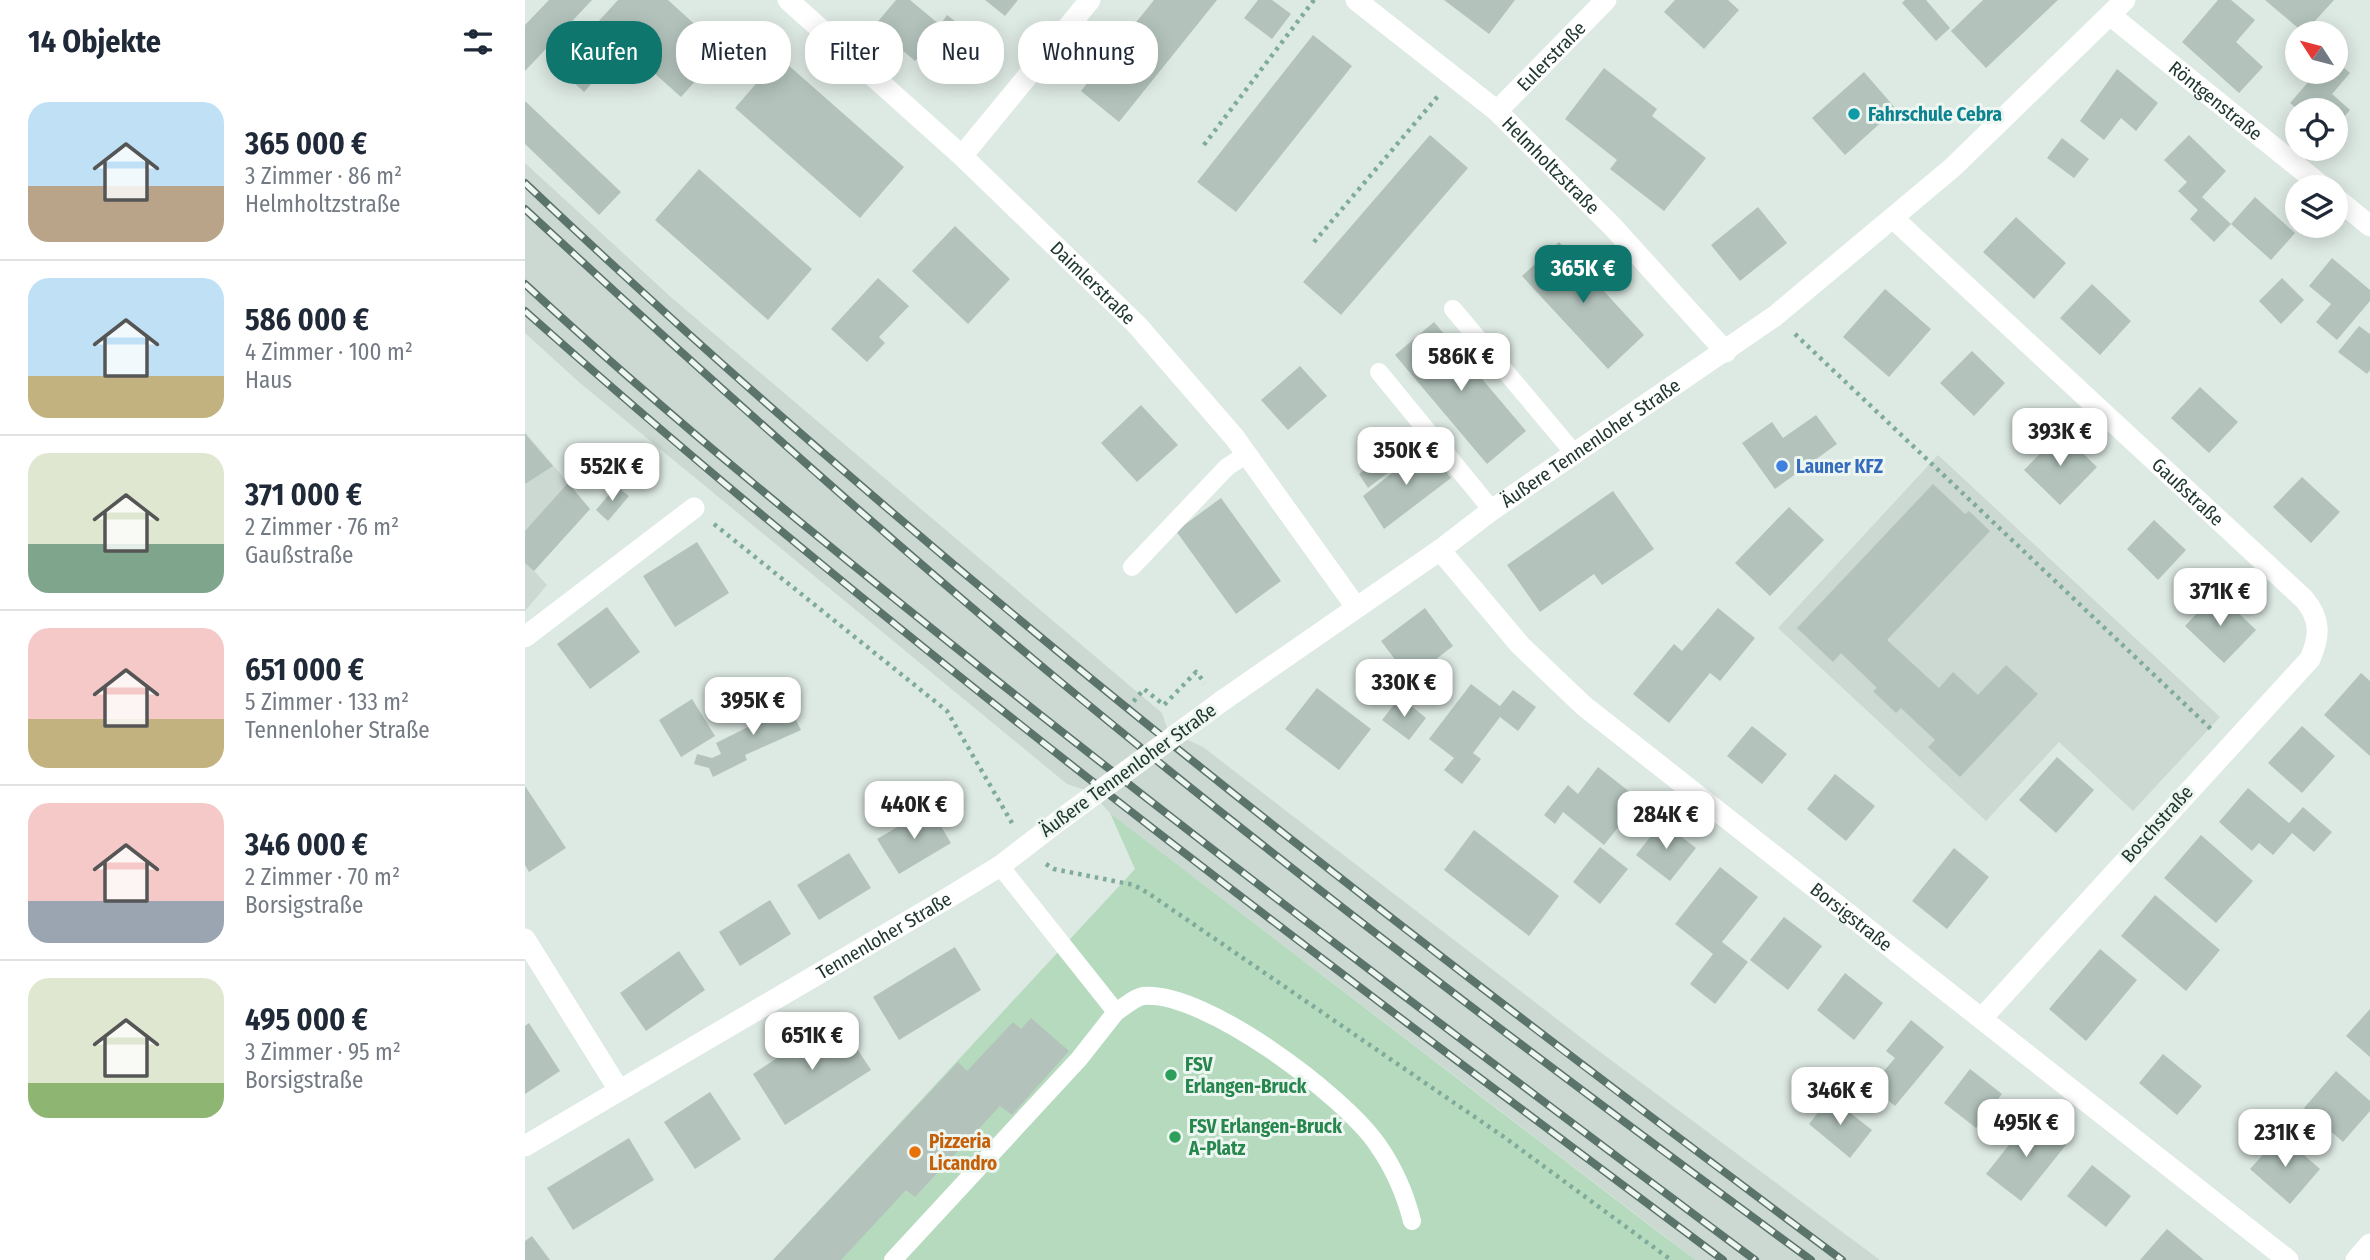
<!DOCTYPE html>
<html lang="de">
<head>
<meta charset="utf-8">
<style>
	body { margin:0; font-family:"Fira Sans Condensed",sans-serif; background:#f2f2f3; color:#1f2937; height:100vh; display:flex; flex-direction:column; font-size:26px; white-space:nowrap }
	* { box-sizing:border-box; margin:0 }
	p { font-size:23px; color:#747a83 }
	.icon { flex:none; width:38px; height:38px; fill:none; stroke:currentColor; stroke-width:2; stroke-linecap:round; stroke-linejoin:round }
	.map { position:relative; flex:1; overflow:hidden }
	.drawer { display:flex; flex-direction:column; background:#fff; width:525px }
	.drawer>* { flex:none }
	.banner { position:absolute; left:21px; top:21px; width:665px; height:63px; display:flex; gap:14px }
	.needle { width:46px; rotate:306deg }
	.tools { position:absolute; left:1760px; top:21px; display:grid; gap:14px }
	.tools a { display:grid; place-items:center; width:63px; height:63px; border-radius:50%; background:#fff; box-shadow:0 4px 18px #0003; font-size:35px }
	.price { position:absolute; translate:-50% -60px; padding:0 16px; border-radius:14px; background:#fff; color:#222; font-size:23px; line-height:46px; filter:drop-shadow(0 2px 4px #0008) }
	.price::after { content:''; position:absolute; left:50%; top:42px; width:21px; height:16px; margin-left:-10px; background:inherit; clip-path:polygon(0 0,100% 0,50% 100%) }
	.price.active { background:#0f766e; color:#fff }
	ul { padding:0; list-style:none }
	li { display:flex; align-items:center; gap:21px; height:175px; padding:0 28px }
	li+li { border-top:2px solid #e0e1e3 }
	li span { display:grid; place-items:center; flex:none; width:196px; height:140px; border-radius:21px; color:#555 }
	li>.icon { margin-inline-start:auto }
	span .icon { width:84px; height:84px; fill:#fffc; stroke-width:1 }
	li b { font-size:30px }
	h2 { display:flex; justify-content:space-between; align-items:center; height:84px; padding:0 28px; font-size:30px }
	.tag { padding:0 24px; border-radius:28px; background:#fff; box-shadow:0 4px 18px #0003; font-size:24px; line-height:63px }
	.tag.active { background:#0f766e; color:#fff }
	main { display:flex; flex:1; min-height:0 }
	.map>svg:first-child { display:block }
	.built { fill:#ccd8d2 }
	.green { fill:#b6dabe }
	.building { fill:#b3c3bc }
	.lines { fill:none; stroke-linecap:round; stroke-linejoin:round }
	.path { stroke:#7fab9b; stroke-width:4.5; stroke-dasharray:3.5 5; stroke-linecap:butt }
	.service { stroke:#fff; stroke-width:18 }
	.minor { stroke:#fff; stroke-width:21 }
	.tertiary { stroke:#fff; stroke-width:21 }
	.rail-casing { stroke:#5a736b; stroke-width:8 }
	.rail { stroke:#edf6f1; stroke-width:5; stroke-dasharray:16; stroke-linecap:butt }
	.tertiary-bridge { stroke:#fff; stroke-width:21 }
	.culture-dot { fill:#0f9aa8; stroke:#edf6f1; stroke-width:2.5 }
	.shop-dot { fill:#3f7fe0; stroke:#edf6f1; stroke-width:2.5 }
	.leisure-dot { fill:#2e9e5b; stroke:#edf6f1; stroke-width:2.5 }
	.food-dot { fill:#e8710a; stroke:#edf6f1; stroke-width:2.5 }
	.labels { text-anchor:middle; dominant-baseline:central; stroke-width:6; stroke-linejoin:round; paint-order:stroke }
	.street-label { font-size:19px; fill:#203730; stroke:#edf6f1 }
	.culture-label { font-size:19px; font-weight:bold; fill:#0d838f; stroke:#edf6f1; text-anchor:start }
	.shop-label { font-size:19px; font-weight:bold; fill:#366cbe; stroke:#edf6f1; text-anchor:start }
	.leisure-label { font-size:19px; font-weight:bold; fill:#27864d; stroke:#edf6f1; text-anchor:start }
	.food-label { font-size:19px; font-weight:bold; fill:#c56008; stroke:#edf6f1; text-anchor:start }
</style>
</head>
<body>
<main>
<section class="drawer">
<h2>14 Objekte<svg class="icon" aria-label="filters" viewBox="0 0 24 24"><path d="M4 7h16M4 17h16"/><circle cx="9" cy="7" r="2"/><circle cx="15" cy="17" r="2"/></svg></h2>
<ul>
<li><span style="background:linear-gradient(#bfe0f5 60%,#b9a48a 0)"><svg class="icon" aria-label="home" viewBox="0 0 24 24"><path d="M3 11l9-7 9 7M6 9v11h12V9"/></svg></span><div><b>365 000 €</b><p>3 Zimmer · 86 m²</p><p>Helmholtzstraße</p></div></li>
<li><span style="background:linear-gradient(#bfe0f5 70%,#c2b280 0)"><svg class="icon" aria-label="home" viewBox="0 0 24 24"><path d="M3 11l9-7 9 7M6 9v11h12V9"/></svg></span><div><b>586 000 €</b><p>4 Zimmer · 100 m²</p><p>Haus</p></div></li>
<li><span style="background:linear-gradient(#dfe7d0 65%,#7fa58c 0)"><svg class="icon" aria-label="home" viewBox="0 0 24 24"><path d="M3 11l9-7 9 7M6 9v11h12V9"/></svg></span><div><b>371 000 €</b><p>2 Zimmer · 76 m²</p><p>Gaußstraße</p></div></li>
<li><span style="background:linear-gradient(#f6c9c9 65%,#c2b280 0)"><svg class="icon" aria-label="home" viewBox="0 0 24 24"><path d="M3 11l9-7 9 7M6 9v11h12V9"/></svg></span><div><b>651 000 €</b><p>5 Zimmer · 133 m²</p><p>Tennenloher Straße</p></div></li>
<li><span style="background:linear-gradient(#f6c9c9 70%,#9aa5b1 0)"><svg class="icon" aria-label="home" viewBox="0 0 24 24"><path d="M3 11l9-7 9 7M6 9v11h12V9"/></svg></span><div><b>346 000 €</b><p>2 Zimmer · 70 m²</p><p>Borsigstraße</p></div></li>
<li><span style="background:linear-gradient(#dfe7d0 75%,#8fb573 0)"><svg class="icon" aria-label="home" viewBox="0 0 24 24"><path d="M3 11l9-7 9 7M6 9v11h12V9"/></svg></span><div><b>495 000 €</b><p>3 Zimmer · 95 m²</p><p>Borsigstraße</p></div></li>
</ul>
</section>
<div class="map">
<svg width="1845" height="1260" viewBox="0 0 1845 1260">
	<rect width="100%" height="100%" fill="#dde9e3"/>
	<path class="built" d="M0 163 148 299 637 713 643 731 678 747 1067 1046 1355 1260H1171L585 813 566 792 542 784 55 383 0 333Z
		M0 432 65 509 9 571 22 585 0 611Z
		M1413 455 1695 717 1608 811 1534 742 1461 821 1253 628Z"/>
	<path class="green" d="M585 813 1132 1231 1171 1260H248L610 869Z"/>
	<path class="building" d="M24 0H67L0 71V25Z
		M93 0H143L198 50 156 97 100 47 59 92 32 67Z
		M371 0H385L415 25 422 15 452 38 423 78 394 57 390 61 349 26Z
		M460 0H493L480 16Z
		M629 0H692L594 122 556 91Z
		M733 0H747L766 14 747 39 719 18Z
		M919 0H990L964 34Z
		M1150 0H1203L1214 10 1179 49 1139 12Z
		M1380 0H1401L1425 28 1411 41 1377 3Z
		M1458 0H1533L1461 68 1426 31Z
		M1693 0H1706L1730 20 1711 42 1738 67 1714 93 1657 42Z
		M1740 0H1809L1779 33Z
		M788 35 827 66 711 212 672 182Z
		M254 57 379 167 335 218 210 108Z
		M1811 61 1825 73 1807 94 1825 110 1811 126V110H1773L1765 103 1792 72H1811Z
		M1079 68 1132 109 1127 116 1181 158 1139 211 1085 169 1092 160 1040 119Z
		M1592 69 1633 103 1611 131 1596 118 1579 140 1555 121Z
		M1339 72 1371 109 1320 155 1287 118Z
		M0 101 96 192 74 215 0 144Z
		M905 135 943 168 816 315 778 282Z
		M1664 135 1701 171 1677 197 1706 224 1730 197 1770 233 1746 260 1706 224 1689 242 1665 219 1673 210 1653 191 1662 182 1639 160Z
		M1537 138 1564 159 1549 178 1522 158Z
		M174 169 287 269 243 320 130 220Z
		M1233 207 1262 243 1215 281 1186 245Z
		M1491 217 1541 263 1509 299 1458 252Z
		M430 226 485 279 443 324 387 271Z
		M1034 242 1119 335 1083 369 997 276Z
		M1807 258 1845 290V301L1812 340 1791 322 1806 304 1784 286Z
		M353 278 384 306 354 337 360 343 342 362 306 329Z
		M1757 278 1779 300 1756 324 1734 301Z
		M1567 284 1606 321 1575 355 1535 318Z
		M1360 289 1406 329 1364 377 1318 337Z
		M909 322 1001 431 962 464 870 355Z
		M1834 326 1845 334V370L1842 374 1813 352Z
		M1447 351 1480 383 1449 416 1415 383Z
		M775 366 802 396 763 430 736 400Z
		M1675 387 1713 422 1684 453 1646 418Z
		M616 405 653 445 612 482 576 443Z
		M1291 415 1312 444 1250 489 1217 443 1247 422 1258 438Z
		M1536 432 1572 467 1535 505 1499 470Z
		M0 434 28 466 0 484Z
		M901 446 926 478 859 529 838 496Z
		M859 455 869 468 843 488 834 474Z
		M1777 477 1815 512 1786 543 1748 507Z
		M43 483 65 509 9 571 0 563V531Z
		M1408 484 1440 514 1444 511 1465 531 1362 640 1414 688 1428 672 1453 695 1481 665 1513 694 1435 777 1403 747 1410 740 1376 708 1371 713 1348 691 1352 688 1316 653 1308 662 1272 628Z
		M91 486 104 496 83 521 71 510Z
		M1088 491 1129 549 1077 585 1069 574 1015 612 982 565Z
		M696 498 756 581 711 614 651 531Z
		M1264 507 1299 540 1245 596 1210 563Z
		M1629 520 1661 550 1633 580 1602 549Z
		M172 542 204 593 150 627 118 576Z
		M1692 592 1731 630 1699 663 1660 626Z
		M82 607 115 652 65 689 32 644Z
		M900 608 928 646 901 667 903 670 887 682 856 641Z
		M1193 608 1230 638 1195 681 1185 673 1144 723 1108 694 1149 644 1157 651Z
		M1836 673 1845 681V756L1799 715Z
		M946 684 975 706 988 690 1011 707 993 731 975 717 948 753 956 759 937 784 919 770 929 758 904 739Z
		M792 688 846 729 814 770 760 729Z
		M259 697 276 730 220 755 222 760 188 777 184 768 169 764 172 754 187 758 196 754 191 743 231 723 226 714Z
		M875 697 901 718 884 740 857 720Z
		M167 699 190 736 156 757 134 720Z
		M1227 726 1262 754 1237 784 1202 756Z
		M1777 726 1810 756 1777 793 1743 763Z
		M1532 757 1569 790 1531 833 1494 800Z
		M1073 767 1115 800 1079 845 1038 812 1030 824 1019 815 1043 785 1053 794Z
		M1310 774 1350 806 1321 841 1282 809Z
		M0 786 41 848 4 872 0 865Z
		M1723 788 1764 823 1778 807 1807 832 1789 852 1767 833 1748 855 1734 843 1727 851 1694 822Z
		M405 808 426 843 374 874 352 839Z
		M1137 822 1171 848 1145 881 1111 855Z
		M949 830 1034 896 1004 936 919 870Z
		M1676 835 1728 881 1691 923 1639 878Z
		M1075 847 1103 869 1075 904 1048 882Z
		M1429 848 1464 877 1422 929 1387 901Z
		M324 853 346 888 294 920 272 885Z
		M1195 867 1233 897 1197 942 1223 962 1190 1004 1165 984 1188 954 1150 924Z
		M1630 895 1695 950 1661 991 1596 936Z
		M245 900 266 934 215 966 194 932Z
		M1259 917 1297 946 1263 990 1225 960Z
		M430 947 456 990 374 1040 348 997Z
		M1575 949 1612 980 1561 1041 1524 1009Z
		M154 951 180 990 121 1031 95 993Z
		M1320 973 1358 1003 1329 1040 1292 1010Z
		M1845 1009V1057L1821 1036Z
		M312 1018 346 1070 260 1125 228 1074Z
		M506 1018 544 1051 487 1115 475 1106 390 1197 381 1190 316 1260H248L433 1062 442 1071 488 1022 496 1029Z
		M1386 1020 1419 1047 1370 1106 1346 1086 1370 1058 1361 1051Z
		M4 1023 35 1071 0 1094V1026Z
		M1638 1054 1677 1086 1652 1115 1614 1083Z
		M1445 1069 1477 1094 1451 1128 1419 1103Z
		M1811 1071 1845 1101V1111L1818 1142 1779 1108Z
		M185 1092 216 1139 170 1169 139 1122Z
		M1305 1097 1347 1130 1325 1158 1284 1124Z
		M1506 1117 1541 1145 1496 1201 1461 1174Z
		M1756 1135 1795 1169 1765 1204 1725 1169Z
		M104 1138 129 1180 48 1230 22 1188Z
		M1567 1165 1606 1196 1581 1227 1542 1196Z
		M1642 1229 1679 1260H1615Z
		M7 1236 25 1260H0V1241Z"/>
	<g class="lines">
		<path class="path" d="M679 145 789 0
			M789 242 913 96
			M1270 334 1687 730
			M189 524 422 711 487 823
			M603 708 619 689 639 705 671 672 680 683
			M521 864 529 869 609 885 623 893 979 1137 1146 1260"/>
		<path class="service" d="M928 309 1049 453
			M854 372 967 510
			M607 567 702 467 722 454
			M591 1012C599 1007 610 997 618 996 679 990 818 1095 852 1144 869 1168 880 1193 887 1221
			M368 1260 554 1059 591 1012 475 866"/>
		<g class="minor">
			<path id="s1" d="M263 0 437 156 612 325 710 438 831 607"/>
			<path id="s2" d="M831 0 972 111 1087 226 1201 352"/>
			<path id="s3" d="M1585 15 1798 187"/>
			<path id="s4" d="M972 111 1081 0"/>
			<path d="M437 156 565 0"/>
			<path d="M1811 198 1845 226"/>
			<path id="s5" d="M1369 219 1779 599C1796 619 1795 636 1785 659L1457 1018"/>
			<path id="s6" d="M915 550 995 645 1059 706 1763 1260"/>
			<path d="M0 637 169 508"/>
			<path d="M0 939 94 1090"/>
			<path d="M1831 1260 1845 1244"/>
		</g>
		<g class="tertiary">
			<path id="s7" d="M697 701 915 550 967 510 1250 316 1427 168 1600 0"/>
			<path id="s8" d="M0 1146 426 896 475 866 535 820"/>
		</g>
		<g class="rail-casing">
			<path id="rail" d="M0 183C412 573 862 921 1317 1260
				M0 209C174 370 350 528 532 679 776 881 1030 1072 1286 1260
				M0 284C149 422 307 549 465 675 717 875 973 1068 1230 1260
				M0 311C381 650 790 955 1198 1260"/>
		</g>
		<use href="#rail" class="rail"/>
		<path class="tertiary-bridge" d="M535 820 697 701"/>
	</g>
	<circle class="culture-dot" cx="1329" cy="114" r="7"/>
	<circle class="shop-dot" cx="1257" cy="466" r="7"/>
	<g class="leisure-dot">
		<circle cx="646" cy="1075" r="7"/>
		<circle cx="650" cy="1137" r="7"/>
	</g>
	<circle class="food-dot" cx="390" cy="1152" r="7"/>
	<g class="labels">
		<g class="street-label">
			<text stroke="none"><textPath href="#s4" startOffset="77">Eulerstraße</textPath></text>
			<text stroke="none"><textPath href="#s3" startOffset="136">Röntgenstraße</textPath></text>
			<text stroke="none"><textPath href="#s2" startOffset="256">Helmholtzstraße</textPath></text>
			<text stroke="none"><textPath href="#s1" startOffset="416">Daimlerstraße</textPath></text>
			<text stroke="none"><textPath href="#s7" startOffset="450">Äußere Tennenloher Straße</textPath></text>
			<text stroke="none"><textPath href="#s5" startOffset="401">Gaußstraße</textPath></text>
			<text transform="translate(603 770) rotate(-36)">Äußere Tennenloher Straße</text>
			<text transform="translate(1632 824) rotate(-48)">Boschstraße</text>
			<text stroke="none"><textPath href="#s6" startOffset="553">Borsigstraße</textPath></text>
			<text stroke="none"><textPath href="#s8" startOffset="416">Tennenloher Straße</textPath></text>
		</g>
		<g class="culture-label">
			<text x="1343" y="114">Fahrschule Cebra</text>
		</g>
		<g class="shop-label">
			<text x="1271" y="466">Launer KFZ</text>
		</g>
		<g class="leisure-label">
			<text x="660" y="1064">FSV<tspan x="660" dy="22">Erlangen-Bruck</tspan></text>
			<text x="664" y="1126">FSV Erlangen-Bruck<tspan x="664" dy="22">A-Platz</tspan></text>
		</g>
		<g class="food-label">
			<text x="404" y="1141">Pizzeria<tspan x="404" dy="22">Licandro</tspan></text>
		</g>
	</g>
</svg>
<div class="tools">
<a><svg class="needle" viewBox="-14 -14 28 28"><path d="M0-13l5 13h-10z" fill="#e53935"/><path d="M0 13l5-13h-10z" fill="#747a83"/></svg></a>
<a><svg class="icon" aria-label="locate" viewBox="0 0 24 24"><circle cx="12" cy="12" r="6"/><path d="M12 2v4M12 18v4M2 12h4M18 12h4"/></svg></a>
<a><svg class="icon" aria-label="layers" viewBox="0 0 24 24"><path d="M12 4l9 5-9 5-9-5zM3 14l9 5 9-5"/></svg></a>
</div>
<b class="price active" style="left:1058px;top:305px">365K €</b>
<b class="price" style="left:936px;top:393px">586K €</b>
<b class="price" style="left:1535px;top:468px">393K €</b>
<b class="price" style="left:881px;top:487px">350K €</b>
<b class="price" style="left:87px;top:503px">552K €</b>
<b class="price" style="left:1695px;top:628px">371K €</b>
<b class="price" style="left:879px;top:719px">330K €</b>
<b class="price" style="left:228px;top:737px">395K €</b>
<b class="price" style="left:389px;top:841px">440K €</b>
<b class="price" style="left:1141px;top:851px">284K €</b>
<b class="price" style="left:287px;top:1072px">651K €</b>
<b class="price" style="left:1315px;top:1127px">346K €</b>
<b class="price" style="left:1501px;top:1159px">495K €</b>
<b class="price" style="left:1760px;top:1169px">231K €</b>
<div class="banner">
<a class="tag active">Kaufen</a>
<a class="tag">Mieten</a>
<a class="tag">Filter</a>
<a class="tag">Neu</a>
<a class="tag">Wohnung</a>
</div>
</div>
</main>
</body>
</html>
